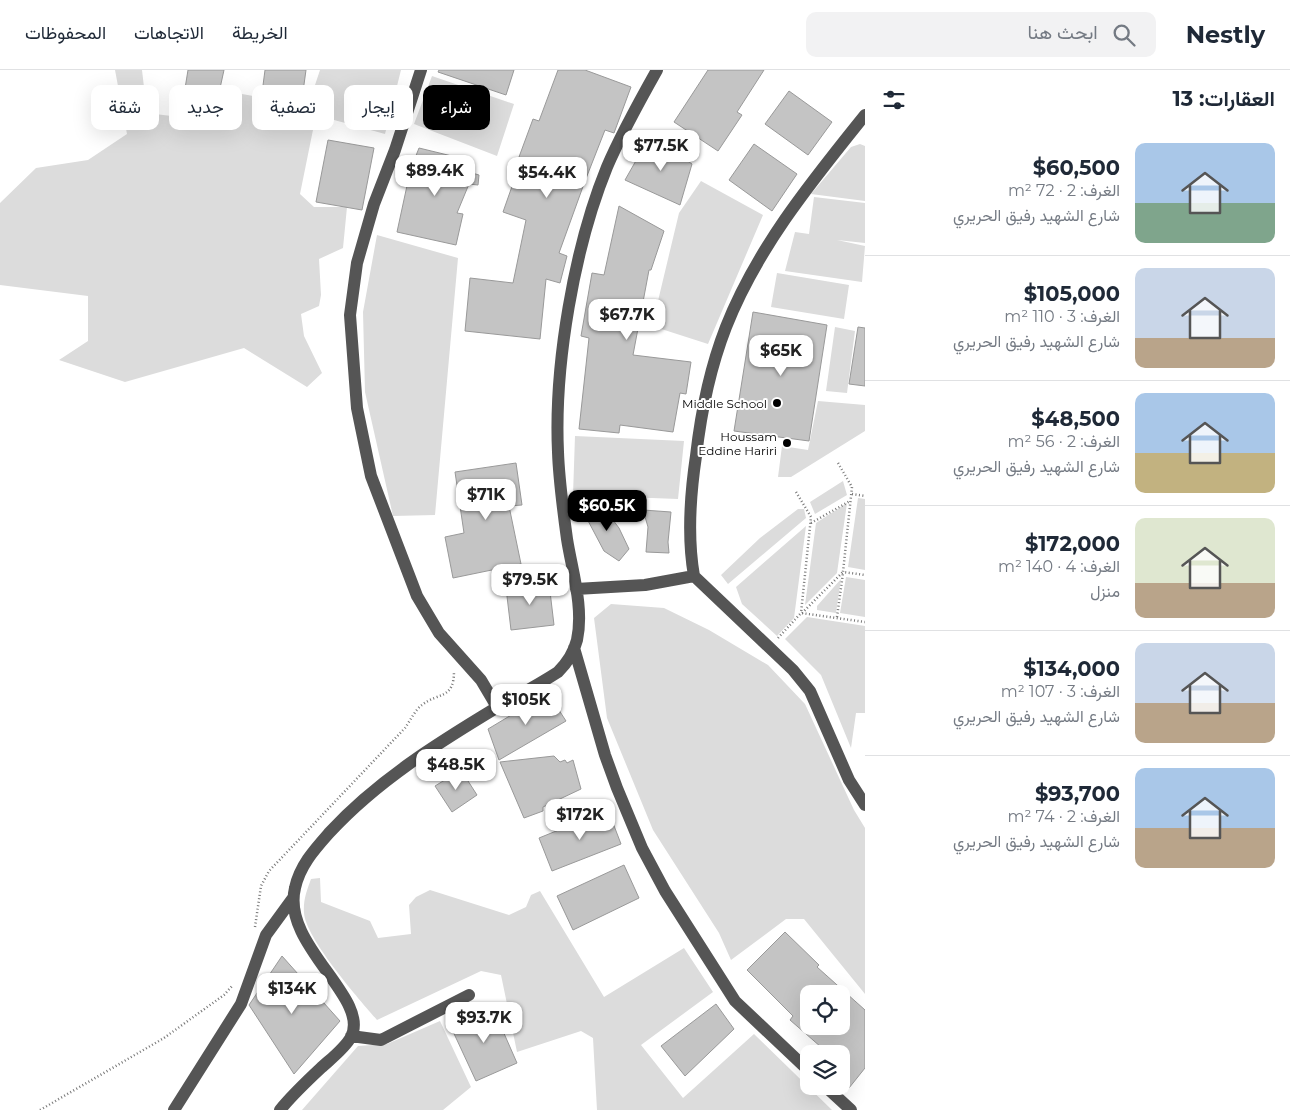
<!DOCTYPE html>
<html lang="ar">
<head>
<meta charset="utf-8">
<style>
	body { margin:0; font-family:Montserrat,Vazirmatn,sans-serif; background:#f2f2f3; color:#1f2937; direction:rtl; height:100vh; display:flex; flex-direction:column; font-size:19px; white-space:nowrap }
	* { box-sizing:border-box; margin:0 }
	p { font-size:16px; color:#747a83 }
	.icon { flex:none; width:28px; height:28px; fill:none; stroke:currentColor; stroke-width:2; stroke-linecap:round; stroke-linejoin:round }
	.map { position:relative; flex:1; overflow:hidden; direction:ltr }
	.side { display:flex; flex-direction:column; background:#fff; width:425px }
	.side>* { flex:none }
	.hud { position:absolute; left:15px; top:15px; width:475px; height:45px; direction:rtl; display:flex; gap:10px }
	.tools { position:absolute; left:800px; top:915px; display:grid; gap:10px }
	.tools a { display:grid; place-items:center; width:50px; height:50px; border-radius:10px; background:#fff; box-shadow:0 5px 20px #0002; font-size:25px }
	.price { position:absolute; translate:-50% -42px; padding:0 11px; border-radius:10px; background:#fff; color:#222; font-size:16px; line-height:32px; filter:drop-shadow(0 1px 2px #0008) }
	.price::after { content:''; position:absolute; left:50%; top:30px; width:15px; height:11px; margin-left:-8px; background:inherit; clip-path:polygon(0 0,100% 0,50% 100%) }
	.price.selected { background:#000; color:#fff }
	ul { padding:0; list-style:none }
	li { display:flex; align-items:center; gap:15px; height:125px; padding:0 15px }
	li+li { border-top:1px solid #e0e1e3 }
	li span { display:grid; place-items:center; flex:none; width:140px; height:100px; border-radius:10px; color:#555 }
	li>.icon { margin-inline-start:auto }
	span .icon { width:60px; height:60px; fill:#fffc; stroke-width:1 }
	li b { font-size:21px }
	h2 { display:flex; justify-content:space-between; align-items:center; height:60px; padding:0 15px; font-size:21px }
	.pill { padding:0 18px; border-radius:10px; background:#fff; box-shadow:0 5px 20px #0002; font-size:18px; line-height:45px }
	.pill.selected { background:#000; color:#fff }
	header { display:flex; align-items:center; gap:30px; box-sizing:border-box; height:70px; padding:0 25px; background:#fff; border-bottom:1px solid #e0e1e3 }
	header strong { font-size:24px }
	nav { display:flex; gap:28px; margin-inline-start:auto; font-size:18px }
	.search { width:350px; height:45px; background:#f2f2f3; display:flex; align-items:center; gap:12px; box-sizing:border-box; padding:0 18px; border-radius:10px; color:#747a83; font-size:19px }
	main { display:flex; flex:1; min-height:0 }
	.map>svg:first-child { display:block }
	.green { fill:#dcdcdc }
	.building { fill:#c4c4c4; stroke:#999; fill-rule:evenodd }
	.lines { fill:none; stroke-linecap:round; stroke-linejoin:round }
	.path { stroke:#777; stroke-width:2.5; stroke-dasharray:1 2.5; stroke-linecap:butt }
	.minor { stroke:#555; stroke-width:12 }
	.poi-dot { fill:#000; stroke:#fff; stroke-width:2 }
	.labels { text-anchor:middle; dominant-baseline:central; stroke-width:4; stroke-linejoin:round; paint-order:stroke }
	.poi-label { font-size:12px; fill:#000; stroke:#fff; text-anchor:end }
</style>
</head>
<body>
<header>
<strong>Nestly</strong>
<div class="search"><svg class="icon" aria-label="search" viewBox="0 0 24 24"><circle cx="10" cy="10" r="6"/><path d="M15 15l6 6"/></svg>ابحث هنا</div>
<nav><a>الخريطة</a><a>الاتجاهات</a><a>المحفوظات</a></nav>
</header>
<main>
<section class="side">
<h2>العقارات: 13<svg class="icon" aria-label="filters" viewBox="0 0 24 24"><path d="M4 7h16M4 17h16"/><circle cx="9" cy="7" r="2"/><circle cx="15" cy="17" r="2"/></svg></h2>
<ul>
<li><span style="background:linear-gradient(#a9c7e8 60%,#7fa58c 0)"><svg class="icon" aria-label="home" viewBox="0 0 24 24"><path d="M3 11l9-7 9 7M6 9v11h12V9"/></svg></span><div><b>$60,500</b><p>الغرف: 2 · 72 m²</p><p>شارع الشهيد رفيق الحريري</p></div></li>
<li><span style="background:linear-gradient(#c9d6e8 70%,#b9a48a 0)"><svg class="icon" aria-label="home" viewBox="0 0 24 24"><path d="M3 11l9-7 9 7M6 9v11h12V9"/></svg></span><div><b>$105,000</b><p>الغرف: 3 · 110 m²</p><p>شارع الشهيد رفيق الحريري</p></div></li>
<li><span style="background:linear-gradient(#a9c7e8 60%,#c2b280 0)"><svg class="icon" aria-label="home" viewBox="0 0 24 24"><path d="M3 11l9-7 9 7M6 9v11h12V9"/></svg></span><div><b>$48,500</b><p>الغرف: 2 · 56 m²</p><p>شارع الشهيد رفيق الحريري</p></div></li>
<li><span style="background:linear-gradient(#dfe7d0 65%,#b9a48a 0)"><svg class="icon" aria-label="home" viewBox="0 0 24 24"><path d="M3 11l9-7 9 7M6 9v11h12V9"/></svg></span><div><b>$172,000</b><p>الغرف: 4 · 140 m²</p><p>منزل</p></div></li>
<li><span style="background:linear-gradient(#c9d6e8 60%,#b9a48a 0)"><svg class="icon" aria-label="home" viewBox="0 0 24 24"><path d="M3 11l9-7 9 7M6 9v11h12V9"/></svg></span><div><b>$134,000</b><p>الغرف: 3 · 107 m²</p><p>شارع الشهيد رفيق الحريري</p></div></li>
<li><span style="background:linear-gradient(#a9c7e8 60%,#b9a48a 0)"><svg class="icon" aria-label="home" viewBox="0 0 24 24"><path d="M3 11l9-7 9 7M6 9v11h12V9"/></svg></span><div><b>$93,700</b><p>الغرف: 2 · 74 m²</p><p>شارع الشهيد رفيق الحريري</p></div></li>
</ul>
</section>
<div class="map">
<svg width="865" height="1040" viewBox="0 0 865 1040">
	<rect width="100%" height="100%" fill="#fff"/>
	<path class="green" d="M115 0H142L147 43 220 52 242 24 308 36 320 0H401L385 64 316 45 300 124 314 137H347L343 178 319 189 321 225 319 236 301 244 304 266 322 303 307 317 244 278 125 312 59 290 88 271V226L0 215V133L36 98 88 90 127 64Z
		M432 6 514 34 497 86 414 54Z
		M860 74 865 76V131L811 124 851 77Z
		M701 111 763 145 708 274 652 256 679 143Z
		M814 127 865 133V173L837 170 865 176 862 212 785 201 795 162 809 164Z
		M377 165 458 188 435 445 393 446 365 322 363 242Z
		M777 203 849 215 844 249 771 237Z
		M835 257 855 261 847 323 826 321Z
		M818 331 865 335V361L791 407H778L782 376 808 380Z
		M575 366 684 371 678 429 573 425Z
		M843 411 847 425 815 444 810 432Z
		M858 428 865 429V500L848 497Z
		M847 433 837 503 805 535 816 453Z
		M798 439H804L806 448 728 514 721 505 760 468Z
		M806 456 794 548 777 566 742 534 736 517Z
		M846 507 865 510V547L840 543Z
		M841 509 836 543 817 540V536Z
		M611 534 664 538 709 560 768 595 805 634 854 740 865 758V924L804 849H786L731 890 719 863 653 760 607 648 594 548Z
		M807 547 865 556V643H856L851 678 821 605 785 569Z
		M320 808 321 832 370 851 378 868 411 864 409 835 416 827 430 820 509 845 526 837 531 825 540 821 604 927 684 878 713 922 641 975 683 1028 754 964 832 1040H597L593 968 581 961 517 982 501 905 481 901 377 950C359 929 306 869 304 843 303 830 307 820 311 809Z
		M440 951 471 1017 443 1040H302L358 976 387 974Z"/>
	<path class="building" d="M188 0H224L215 41 182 37Z
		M265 0H306L302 29 262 23Z
		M439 0H514L506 25 438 2Z
		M558 0H585L631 17 614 63 605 60 585 111 559 183 567 186 560 213 546 209 540 269 465 261 470 208 513 213 526 150 503 142 522 88 519 87 533 49 539 51Z
		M708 0H764L737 42 742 45 718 81 674 52Z
		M789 21 832 52 808 85 765 54Z
		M650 66 692 94 680 135 625 110Z
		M328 70 374 78 362 140 316 132Z
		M754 74 797 104 772 141 729 110Z
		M419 78 460 88 459 92 473 96 472 103 479 105 478 115 469 114 457 143 463 144 456 175 397 162 408 111H406Z
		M619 136 664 161 651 200H649L633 285 691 292 686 324 680 323 673 362 620 355 619 363 579 359 589 268 581 266 592 203 604 205Z
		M753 242 827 255 809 371 734 361Z
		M858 257 865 258V316L849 314Z
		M516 393 522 435 509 436 521 494 453 508 445 467 464 463 455 402Z
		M600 433 619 458 629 479 619 491 604 481 585 445Z
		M643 440 671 442 668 472 669 483 646 482 648 457Z
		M549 513 554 555 511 560 506 518Z
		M548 623 566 651 499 690 488 659Z
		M554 686 560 692 565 690 567 693 573 690 581 719 543 737V741L524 748 500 692Z
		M461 700 477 725 452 742 435 716Z
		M608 740 621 774 552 801 539 768Z
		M624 795 639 828 573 860 557 826Z
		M785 862 819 895 817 897 865 940V998L845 1023 841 1020V984H829L790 950 793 946 747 900ZM809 924H841V956H809Z
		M282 886 340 951 294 1004 249 935Z
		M716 934 734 959 685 1006 661 976Z
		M492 936 517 993 476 1011 450 955Z"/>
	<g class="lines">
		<path class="path" d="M838 393 852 417 843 502 865 505
			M796 422 811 447 801 543
			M852 424 865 426
			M811 453 850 431
			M802 543 843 502
			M837 547 843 503
			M778 568 801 543 865 552
			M255 857 261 816 269 801 405 658C410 651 415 640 422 635 438 622 454 630 454 601
			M40 1040 164 968 224 925 233 915"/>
		<path class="minor" d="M421 0 395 80 374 134 357 193 350 245 357 338 371 406 417 526 439 563 481 610 497 637
			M694 506 793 600 810 621 849 710 865 735
			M576 519 645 515 694 506C687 466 690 426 696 386 701 342 710 298 726 257 757 178 812 111 865 45
			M574 578 605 685 617 718 642 778 665 821 735 931 809 1001
			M351 966 381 970 469 925
			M825 1016 851 1040
			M174 1040 241 934 266 865 293 828
			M280 1040C293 1024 307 1011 322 997 332 988 345 978 351 967 371 928 281 875 295 818 300 795 315 779 330 762 377 711 438 673 496 638 517 626 538 615 558 602 567 593 574 582 577 570 584 537 572 501 567 469 563 440 559 411 558 382 554 295 574 178 607 97 621 64 639 32 657 0"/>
	</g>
	<g class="poi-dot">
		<circle cx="777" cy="333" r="5"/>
		<circle cx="787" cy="373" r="5"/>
	</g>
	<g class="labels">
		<g class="poi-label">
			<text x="767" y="333">Middle School</text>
			<text x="777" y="366">Houssam<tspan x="777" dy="14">Eddine Hariri</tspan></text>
		</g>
	</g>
</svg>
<div class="tools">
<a><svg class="icon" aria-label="locate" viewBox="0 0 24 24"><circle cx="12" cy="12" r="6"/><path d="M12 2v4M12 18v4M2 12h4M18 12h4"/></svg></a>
<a><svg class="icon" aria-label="layers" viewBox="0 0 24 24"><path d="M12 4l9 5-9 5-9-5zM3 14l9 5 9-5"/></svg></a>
</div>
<b class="price" style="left:661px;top:102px">$77.5K</b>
<b class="price" style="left:435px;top:127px">$89.4K</b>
<b class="price" style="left:547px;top:129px">$54.4K</b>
<b class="price" style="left:627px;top:271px">$67.7K</b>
<b class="price" style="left:781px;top:307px">$65K</b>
<b class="price" style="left:486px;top:451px">$71K</b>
<b class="price selected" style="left:607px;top:462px">$60.5K</b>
<b class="price" style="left:530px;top:536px">$79.5K</b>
<b class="price" style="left:526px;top:656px">$105K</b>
<b class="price" style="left:456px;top:721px">$48.5K</b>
<b class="price" style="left:580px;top:771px">$172K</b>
<b class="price" style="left:292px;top:945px">$134K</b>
<b class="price" style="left:484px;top:974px">$93.7K</b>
<div class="hud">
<a class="pill selected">شراء</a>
<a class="pill">إيجار</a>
<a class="pill">تصفية</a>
<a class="pill">جديد</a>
<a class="pill">شقة</a>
</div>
</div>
</main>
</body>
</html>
